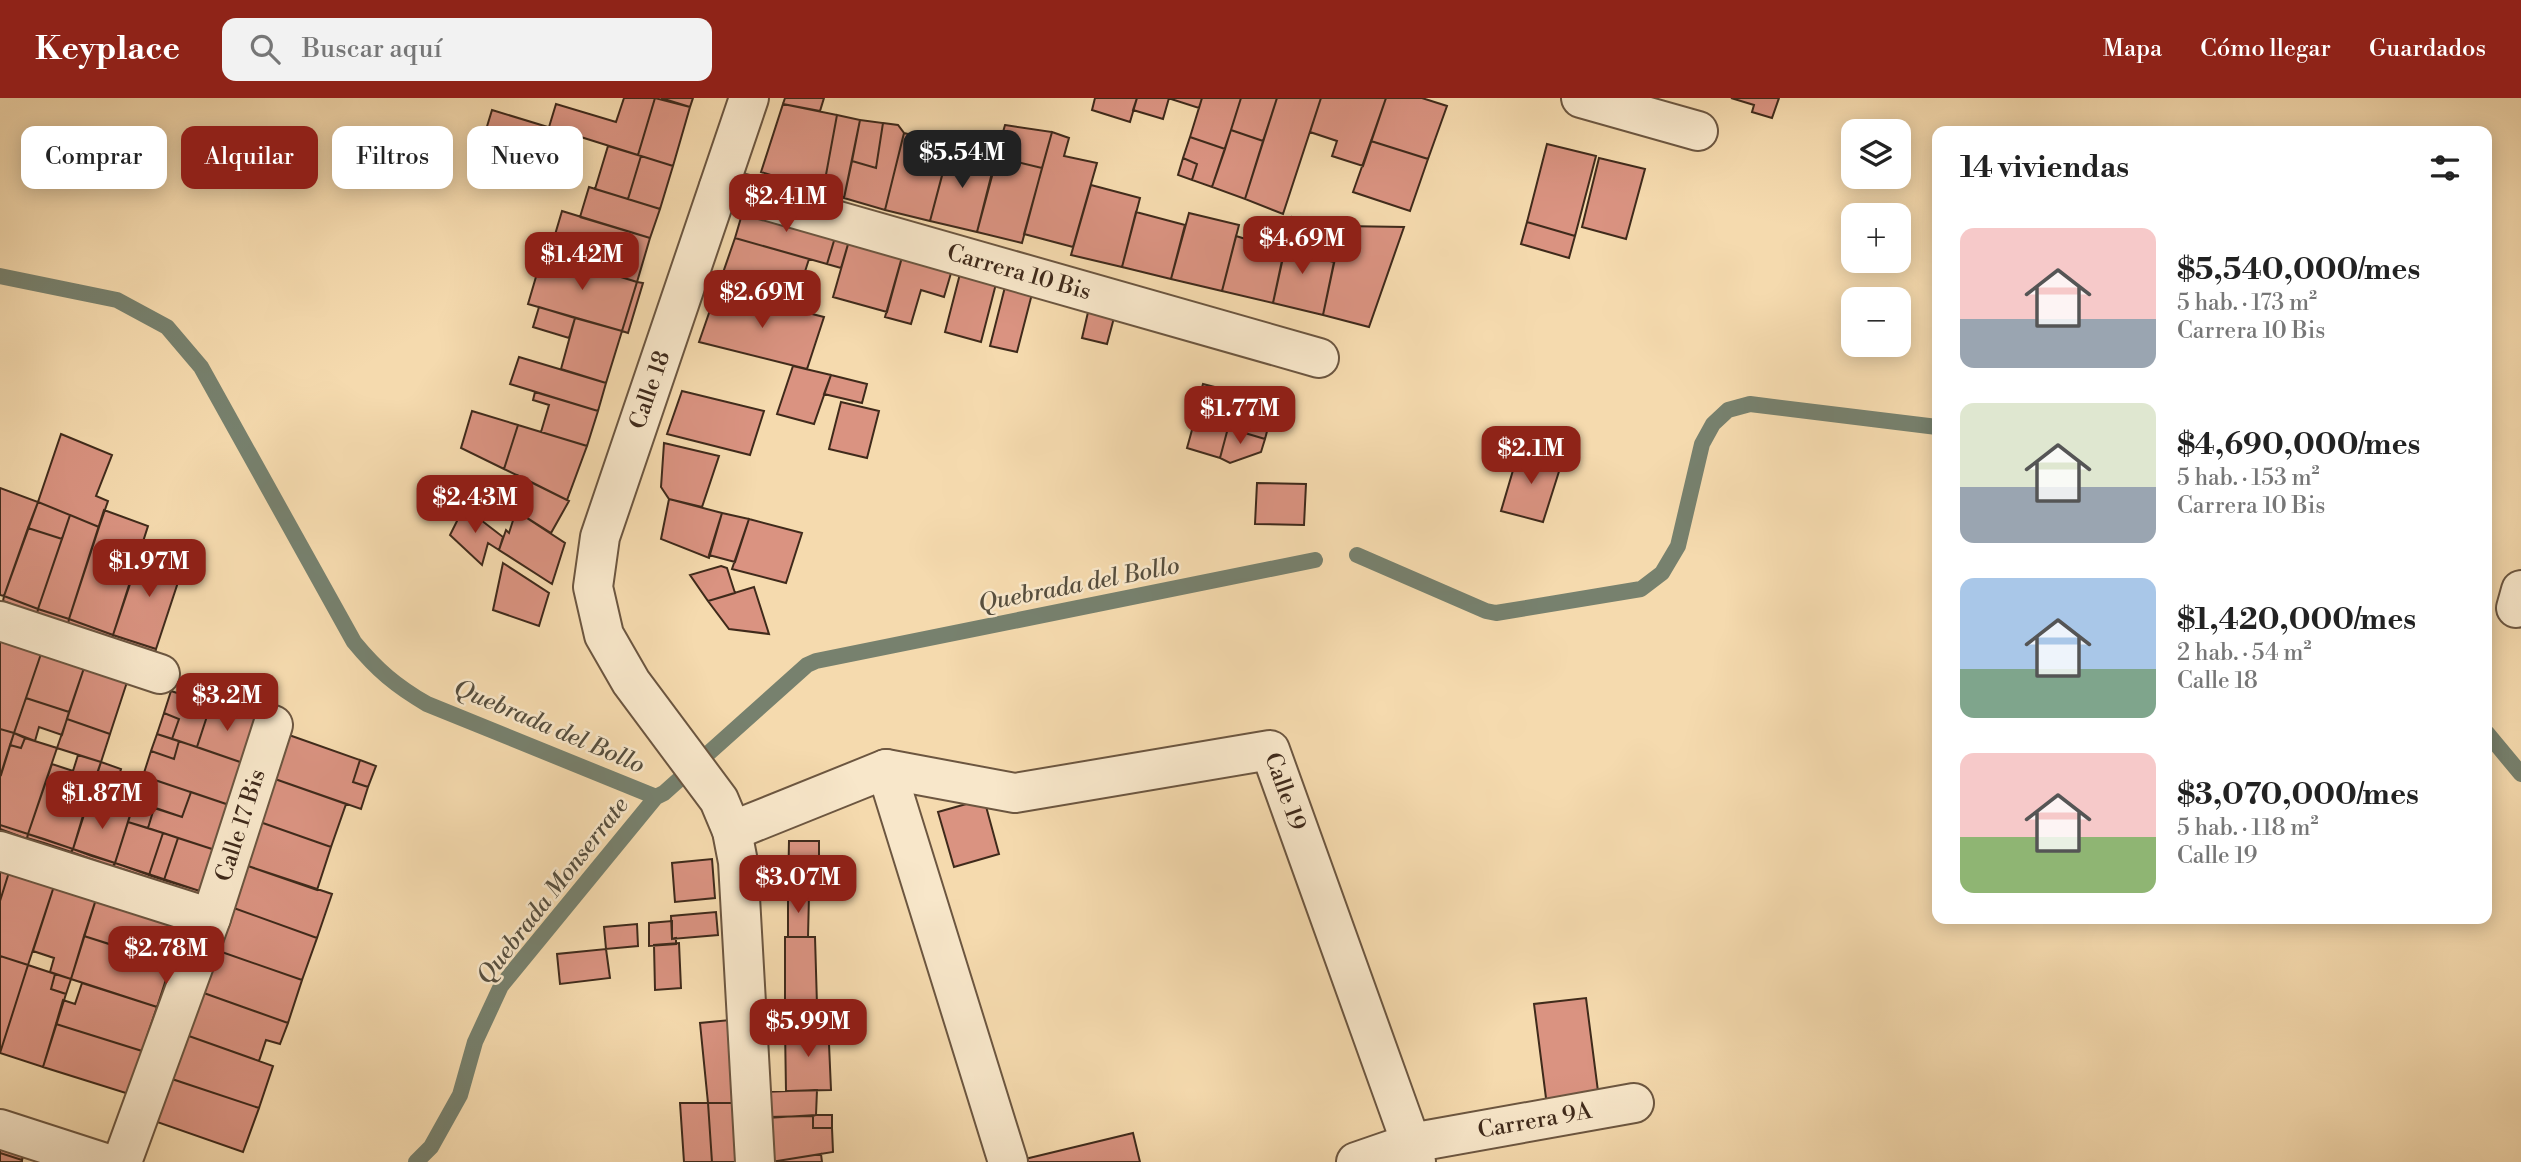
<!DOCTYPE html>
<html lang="es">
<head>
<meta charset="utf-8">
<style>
	body { margin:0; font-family:"Libre Bodoni",serif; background:#f2f2f2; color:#222; height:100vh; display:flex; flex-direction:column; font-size:26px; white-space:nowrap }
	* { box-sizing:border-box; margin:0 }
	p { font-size:23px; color:#767676 }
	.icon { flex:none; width:38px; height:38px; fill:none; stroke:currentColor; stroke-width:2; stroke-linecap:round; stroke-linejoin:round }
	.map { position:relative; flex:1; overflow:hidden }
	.drawer { position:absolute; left:1932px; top:28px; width:560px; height:798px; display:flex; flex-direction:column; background:#fff; border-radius:14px; box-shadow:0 4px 18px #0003 }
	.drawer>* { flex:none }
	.guide { position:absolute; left:21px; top:28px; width:665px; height:63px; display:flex; gap:14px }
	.tools { position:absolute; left:1841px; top:21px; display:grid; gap:14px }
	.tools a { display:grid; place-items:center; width:70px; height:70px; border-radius:14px; background:#fff; box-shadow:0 4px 18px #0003; font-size:35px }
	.price { position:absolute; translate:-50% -60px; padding:0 16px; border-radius:14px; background:#8f2418; color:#fff; font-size:23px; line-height:46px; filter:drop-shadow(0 2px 4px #0008) }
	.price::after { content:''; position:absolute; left:50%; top:42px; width:21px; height:16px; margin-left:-10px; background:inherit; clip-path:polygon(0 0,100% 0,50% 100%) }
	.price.active { background:#222; color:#fff }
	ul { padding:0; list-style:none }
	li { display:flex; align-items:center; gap:21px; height:175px; padding:0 28px }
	li span { display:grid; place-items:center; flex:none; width:196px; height:140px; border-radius:14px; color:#555 }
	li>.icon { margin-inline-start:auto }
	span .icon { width:84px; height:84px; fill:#fffc; stroke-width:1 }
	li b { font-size:30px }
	h2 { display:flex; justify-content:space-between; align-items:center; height:84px; padding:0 28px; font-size:30px }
	.tag { padding:0 24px; border-radius:14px; background:#fff; box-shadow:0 4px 18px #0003; font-size:24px; line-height:63px }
	.tag.active { background:#8f2418; color:#fff }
	header { display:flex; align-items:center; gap:42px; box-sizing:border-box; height:98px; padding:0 35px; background:#8f2418; color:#fff }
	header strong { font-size:33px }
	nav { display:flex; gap:38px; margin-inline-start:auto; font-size:24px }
	.search { width:490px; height:63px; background:#f2f2f2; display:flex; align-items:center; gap:18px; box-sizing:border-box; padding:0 24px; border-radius:14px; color:#767676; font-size:26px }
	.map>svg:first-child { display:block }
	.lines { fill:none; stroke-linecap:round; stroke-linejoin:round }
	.stream { stroke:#77816e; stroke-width:16 }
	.building { fill:#da9381; stroke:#3f2a1b; stroke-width:2 }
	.minor-casing { stroke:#6c5640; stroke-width:42 }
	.minor { stroke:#f8e7ca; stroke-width:38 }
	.labels { text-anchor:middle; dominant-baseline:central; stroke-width:5; stroke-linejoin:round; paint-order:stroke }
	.street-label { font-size:23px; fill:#3f2a1b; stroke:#f8e7ca }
	.water-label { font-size:24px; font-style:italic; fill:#564e3e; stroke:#f8e7ca }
</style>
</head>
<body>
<header>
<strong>Keyplace</strong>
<div class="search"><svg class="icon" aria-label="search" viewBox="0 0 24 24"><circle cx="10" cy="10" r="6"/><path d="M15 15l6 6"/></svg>Buscar aquí</div>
<nav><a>Mapa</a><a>Cómo llegar</a><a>Guardados</a></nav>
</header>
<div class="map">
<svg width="2521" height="1064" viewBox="0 0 2521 1064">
	<rect width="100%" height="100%" fill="#f5daae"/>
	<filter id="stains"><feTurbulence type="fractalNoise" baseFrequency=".00286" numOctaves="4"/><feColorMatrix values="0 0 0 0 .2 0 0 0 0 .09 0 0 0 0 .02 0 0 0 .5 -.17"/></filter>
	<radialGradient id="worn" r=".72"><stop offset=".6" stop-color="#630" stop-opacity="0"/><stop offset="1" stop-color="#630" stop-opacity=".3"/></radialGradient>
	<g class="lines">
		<path class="stream" d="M0 178 117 202 167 229 201 269 354 544C377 572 396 588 427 606L656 699 664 695 807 567 816 563 1315 462
			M1357 457 1486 513 1496 515 1641 491 1662 475 1678 448 1702 346 1713 326 1728 312 1750 306 1937 329
			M2487 635 2521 676
			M416 1064 431 1049 460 997 475 944 501 888 656 699"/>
	</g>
	<path class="building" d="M624 0H655L638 57 549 29 556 6 616 24Z
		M655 0 690 9 673 68 638 57Z
		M661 0H693L690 9Z
		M785 0H824L820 13 783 6Z
		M1095 0H1137L1130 24 1092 12Z
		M1137 0H1169L1163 21 1133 12Z
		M1168 0H1202L1199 10Z
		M1202 0H1241L1225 51 1190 39Z
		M1241 0H1277L1263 43 1231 32Z
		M1277 0H1321L1283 116 1245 101Z
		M1321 0H1386L1363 68 1332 58 1337 43 1310 34Z
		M1386 0H1422L1447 8 1428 61 1371 43Z
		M1731 0H1779L1772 20 1752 14 1754 7Z
		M783 6 837 17 823 93 761 74Z
		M492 12 551 30 544 53 485 35Z
		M837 17 860 22 844 100 823 93Z
		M860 22 883 25 876 70 852 63Z
		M883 25 898 27 904 35 885 112 844 100 852 63 876 70Z
		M1005 27 1052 34 1042 70 996 59Z
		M1231 32 1263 43 1245 101 1212 89Z
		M1052 34 1069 40 1064 58 1097 65 1073 149 1024 136Z
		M904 35 950 47 930 123 885 112Z
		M1190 39 1225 51 1212 89 1192 82 1197 66 1183 60Z
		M1371 43 1428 61 1410 113 1353 94Z
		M951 44 973 49 970 60 995 67 977 134 930 123Z
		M1547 46 1596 58 1575 138 1527 124Z
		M608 48 641 58 628 101 595 91Z
		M641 58 673 68 660 111 628 101Z
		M996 59 1042 70 1022 145 977 134Z
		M1183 60 1197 66 1192 82 1178 77Z
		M1599 60 1645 71 1626 141 1582 129Z
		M1091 87 1140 100 1122 169 1071 157Z
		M589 89 660 111 650 140 580 119Z
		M745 106 837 133 827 166 735 140Z
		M562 113 650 140 637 184 549 157Z
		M1136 114 1185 127 1171 181 1122 169Z
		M1189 115 1239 127 1222 193 1171 181Z
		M1292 119 1304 121 1297 155 1334 164 1323 217 1273 205Z
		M1322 124 1342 128 1334 164 1314 159Z
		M1527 124 1575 138 1569 160 1521 146Z
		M1342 128 1404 129 1369 229 1323 217Z
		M837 133 851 136 841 170 827 166Z
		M851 136 904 152 887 214 833 199Z
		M1236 138 1284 153 1273 205 1222 193Z
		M735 140 809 161 793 211 717 192Z
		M904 152 954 165 944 199 921 192 911 226 885 219Z
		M543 155 637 184 622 233 528 206Z
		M962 168 998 178 981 244 945 234Z
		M1007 181 1034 188 1017 254 990 248Z
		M637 184 643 185 628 235 622 233Z
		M717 192 824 219 807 271 699 244Z
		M539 209 575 220 569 240 533 229Z
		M1089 210 1115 216 1107 246 1082 240Z
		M575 220 622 233 606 285 561 271Z
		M519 259 606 285 598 313 510 286Z
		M793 268 831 277 814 326 777 316Z
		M831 277 867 286 862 305 824 296Z
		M1203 286 1238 295 1232 313 1198 304Z
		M682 293 764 313 750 357 667 336Z
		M535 294 598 313 587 348 541 334 549 307 533 302Z
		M1257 298 1275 303 1265 341 1228 330 1232 313 1252 318Z
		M841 304 879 313 867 360 829 351Z
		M1198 304 1232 313 1228 330 1195 321Z
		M472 313 518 327 504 371 461 350Z
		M1195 321 1228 330 1220 360 1187 350Z
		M518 327 587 348 567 402 504 371Z
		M1228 330 1265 341 1261 354 1230 365 1220 360Z
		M61 336 112 357 96 398 108 403 99 429 38 404Z
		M664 345 719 358 702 409 669 401 661 389Z
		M1519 352 1562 364 1543 424 1501 413Z
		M517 377 569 403 551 435 502 404Z
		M1257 385 1306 386 1304 427 1255 426Z
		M0 390 38 404 4 498 0 497Z
		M669 401 722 415 709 460 661 441Z
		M38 404 70 417 62 441 28 430Z
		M464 409 503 439 499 452 488 445 482 467 450 437Z
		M104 412 148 428 113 537 69 521Z
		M516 413 565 445 552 486 499 452 506 432 509 435Z
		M722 415 749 421 735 464 709 457Z
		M70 417 99 429 69 521 38 511Z
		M749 421 802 435 786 485 732 471Z
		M28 430 62 441 38 511 4 498Z
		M142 450 184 466 156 551 113 537Z
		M503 465 549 495 539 528 493 512Z
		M721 468 727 470 735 495 708 503 690 477Z
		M754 489 769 536 729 531 708 503Z
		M4 498 38 511 37 516 3 503Z
		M38 511 69 521 68 526 37 516Z
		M69 521 113 537 112 542 68 526Z
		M0 536 43 550 14 635 0 631Z
		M113 537 156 551 155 556 112 542Z
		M43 550 86 564 69 614 26 600Z
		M86 564 129 578 110 636 67 621Z
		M171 593 211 606 197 649 172 641 179 621 164 615Z
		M26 600 69 614 62 637 39 629 35 643 14 635Z
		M213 603 259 618 257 621 211 606Z
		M211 606 257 621 243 665 197 649Z
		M164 615 179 621 172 641 157 636Z
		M67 621 110 636 101 664 57 650Z
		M0 631 14 635 1 677H0Z
		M14 635 25 640 21 650 10 647Z
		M157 636 179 643 174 661 151 653Z
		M289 637 360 662 353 684 368 689 361 711 275 681Z
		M25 640 57 650 28 736 0 727V679L10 647 21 650Z
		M179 643 243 665 229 707 143 678 151 653 174 661Z
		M78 657 101 664 73 751 28 736 52 666 73 673Z
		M360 662 376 668 368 689 353 684Z
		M101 664 121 671 115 690 137 697 131 714 88 701Z
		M143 678 191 694 182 719 135 703Z
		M275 681 346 706 331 749 260 724Z
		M191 694 229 707 215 752 148 730 154 710 182 719Z
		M88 701 131 714 115 765 73 751Z
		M984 701 999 756 954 769 938 714Z
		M135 703 154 710 148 730 128 724Z
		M128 724 163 735 149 777 115 765Z
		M260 724 331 749 317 792 245 767Z
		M0 727 28 736 27 741 0 731Z
		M163 735 178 740 164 782 149 777Z
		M28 736 44 741 73 751 71 754 44 745 27 740Z
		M178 740 215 752 200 793 164 782Z
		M789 743H819V797L788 796Z
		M73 751 92 758 115 765 113 769 71 754Z
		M712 761 715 800 675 804 672 765Z
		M0 763 10 771 0 803Z
		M115 765 200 793 203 798 113 768Z
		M245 767 332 796 317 840 231 809Z
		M10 771 55 785 28 867 0 858V803Z
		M56 782 98 795 71 881 50 874 54 860 33 853Z
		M98 795 184 823 176 849 127 833 122 850 84 838Z
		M788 796H809L808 839H788Z
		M231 809 317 840 302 882 216 852Z
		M716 814 718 837 672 841 671 818Z
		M189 820 174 867 171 866 176 849 184 823Z
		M672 823V841L676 840V846L649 848V825Z
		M637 826 638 848 606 851 604 829Z
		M127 833 176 849 171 866 122 850Z
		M84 838 171 866 157 909 71 881Z
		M785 839H815L817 907 785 910Z
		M679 845 681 890 655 892 654 847Z
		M606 851 610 880 560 886 557 856Z
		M216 852 302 882 288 925 201 894Z
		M0 858 28 867 0 955Z
		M171 866 174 867 160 910 157 909Z
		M28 867 55 876 51 891 66 896 43 969 0 955Z
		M55 876 71 881 66 896 51 891Z
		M82 885 157 909 142 953 56 926 63 902 75 906Z
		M201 894 288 925 280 946 266 942 259 963 186 937Z
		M1586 900 1599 1001 1547 1008 1534 906Z
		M730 922 737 1005H708L700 925Z
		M56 926 142 953 129 996 43 969Z
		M833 929V945L829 946 831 992 786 993 785 930Z
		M186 937 273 968 259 1010 172 981Z
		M172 981 259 1010 243 1054 157 1024Z
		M817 992 816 1017 767 1020 761 994Z
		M680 1005H708L712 1064H684Z
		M708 1005H737L743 1064H712Z
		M816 1017H832V1030H813V1018Z
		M813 1018V1030H832L833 1054 771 1064 769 1019Z
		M1133 1035 1140 1064H1026L1025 1061Z
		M0 1049 24 1056 22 1062 0 1055Z
		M0 1055 22 1062V1064H0Z
		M821 1056 822 1064H771Z"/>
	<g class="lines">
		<g class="minor-casing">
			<g id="minor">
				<path d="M749 0 600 439 593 489 604 537 631 584 719 702 732 733 738 764 755 1064"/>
				<path d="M1581 0 1698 33"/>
				<path id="s1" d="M719 89 1319 260"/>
				<path d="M2516 510 2521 492"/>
				<path d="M0 523 160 576"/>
				<path id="s2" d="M886 671 1015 695 1270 652 1411 1045 1416 1064"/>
				<path d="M732 733 886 671 1008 1064"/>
				<path d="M0 753 211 820"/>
				<path d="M0 1031 102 1064"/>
				<path id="s3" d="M122 1064 211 820 273 627"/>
				<path id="s4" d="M1356 1064 1411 1045 1634 1005"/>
			</g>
		</g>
		<use href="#minor" class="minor"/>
	</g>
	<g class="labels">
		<g class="street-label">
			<text stroke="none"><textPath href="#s1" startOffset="312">Carrera 10 Bis</textPath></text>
			<text transform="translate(650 292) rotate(-71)">Calle 18</text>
			<text stroke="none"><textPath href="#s2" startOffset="434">Calle 19</textPath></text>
			<text stroke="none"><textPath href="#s3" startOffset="357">Calle 17 Bis</textPath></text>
			<text stroke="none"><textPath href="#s4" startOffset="184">Carrera 9A</textPath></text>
		</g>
		<g class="water-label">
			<text transform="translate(1079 487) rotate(-11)">Quebrada del Bollo</text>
			<text transform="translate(549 629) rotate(23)">Quebrada del Bollo</text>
			<text transform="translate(553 793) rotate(-52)">Quebrada Monserrate</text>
		</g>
	</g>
	<rect width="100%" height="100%" filter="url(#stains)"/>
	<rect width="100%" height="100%" fill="url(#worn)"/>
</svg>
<div class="tools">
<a><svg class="icon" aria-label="layers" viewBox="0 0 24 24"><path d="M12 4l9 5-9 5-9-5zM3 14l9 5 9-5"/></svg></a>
<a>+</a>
<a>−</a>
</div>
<b class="price active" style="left:962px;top:92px">$5.54M</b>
<b class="price" style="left:786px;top:136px">$2.41M</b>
<b class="price" style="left:1302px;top:178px">$4.69M</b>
<b class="price" style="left:582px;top:194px">$1.42M</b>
<b class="price" style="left:762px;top:232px">$2.69M</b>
<b class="price" style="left:1240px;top:348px">$1.77M</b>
<b class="price" style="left:1531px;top:388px">$2.1M</b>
<b class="price" style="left:475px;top:437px">$2.43M</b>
<b class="price" style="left:149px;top:501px">$1.97M</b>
<b class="price" style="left:227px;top:635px">$3.2M</b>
<b class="price" style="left:102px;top:733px">$1.87M</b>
<b class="price" style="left:798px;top:817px">$3.07M</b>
<b class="price" style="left:166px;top:888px">$2.78M</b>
<b class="price" style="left:808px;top:961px">$5.99M</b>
<div class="guide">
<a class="tag">Comprar</a>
<a class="tag active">Alquilar</a>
<a class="tag">Filtros</a>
<a class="tag">Nuevo</a>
</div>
<section class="drawer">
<h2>14 viviendas<svg class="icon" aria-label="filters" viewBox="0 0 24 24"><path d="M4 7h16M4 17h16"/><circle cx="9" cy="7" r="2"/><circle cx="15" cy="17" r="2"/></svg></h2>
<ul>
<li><span style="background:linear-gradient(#f6c9c9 65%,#9aa5b1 0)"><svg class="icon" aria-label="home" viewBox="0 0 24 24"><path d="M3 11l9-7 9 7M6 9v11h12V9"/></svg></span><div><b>$5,540,000/mes</b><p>5 hab. · 173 m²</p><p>Carrera 10 Bis</p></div></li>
<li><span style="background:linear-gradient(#dfe7d0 60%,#9aa5b1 0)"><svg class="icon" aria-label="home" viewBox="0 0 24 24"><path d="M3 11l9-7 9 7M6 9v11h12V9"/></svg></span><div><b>$4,690,000/mes</b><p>5 hab. · 153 m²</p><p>Carrera 10 Bis</p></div></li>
<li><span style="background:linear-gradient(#a9c7e8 65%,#7fa58c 0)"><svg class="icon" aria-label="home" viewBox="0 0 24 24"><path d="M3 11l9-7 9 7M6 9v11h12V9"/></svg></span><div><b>$1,420,000/mes</b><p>2 hab. · 54 m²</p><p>Calle 18</p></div></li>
<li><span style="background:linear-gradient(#f6c9c9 60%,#8fb573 0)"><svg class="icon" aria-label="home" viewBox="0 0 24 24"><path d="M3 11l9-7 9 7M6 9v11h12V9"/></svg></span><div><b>$3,070,000/mes</b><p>5 hab. · 118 m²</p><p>Calle 19</p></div></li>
</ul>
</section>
</div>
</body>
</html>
